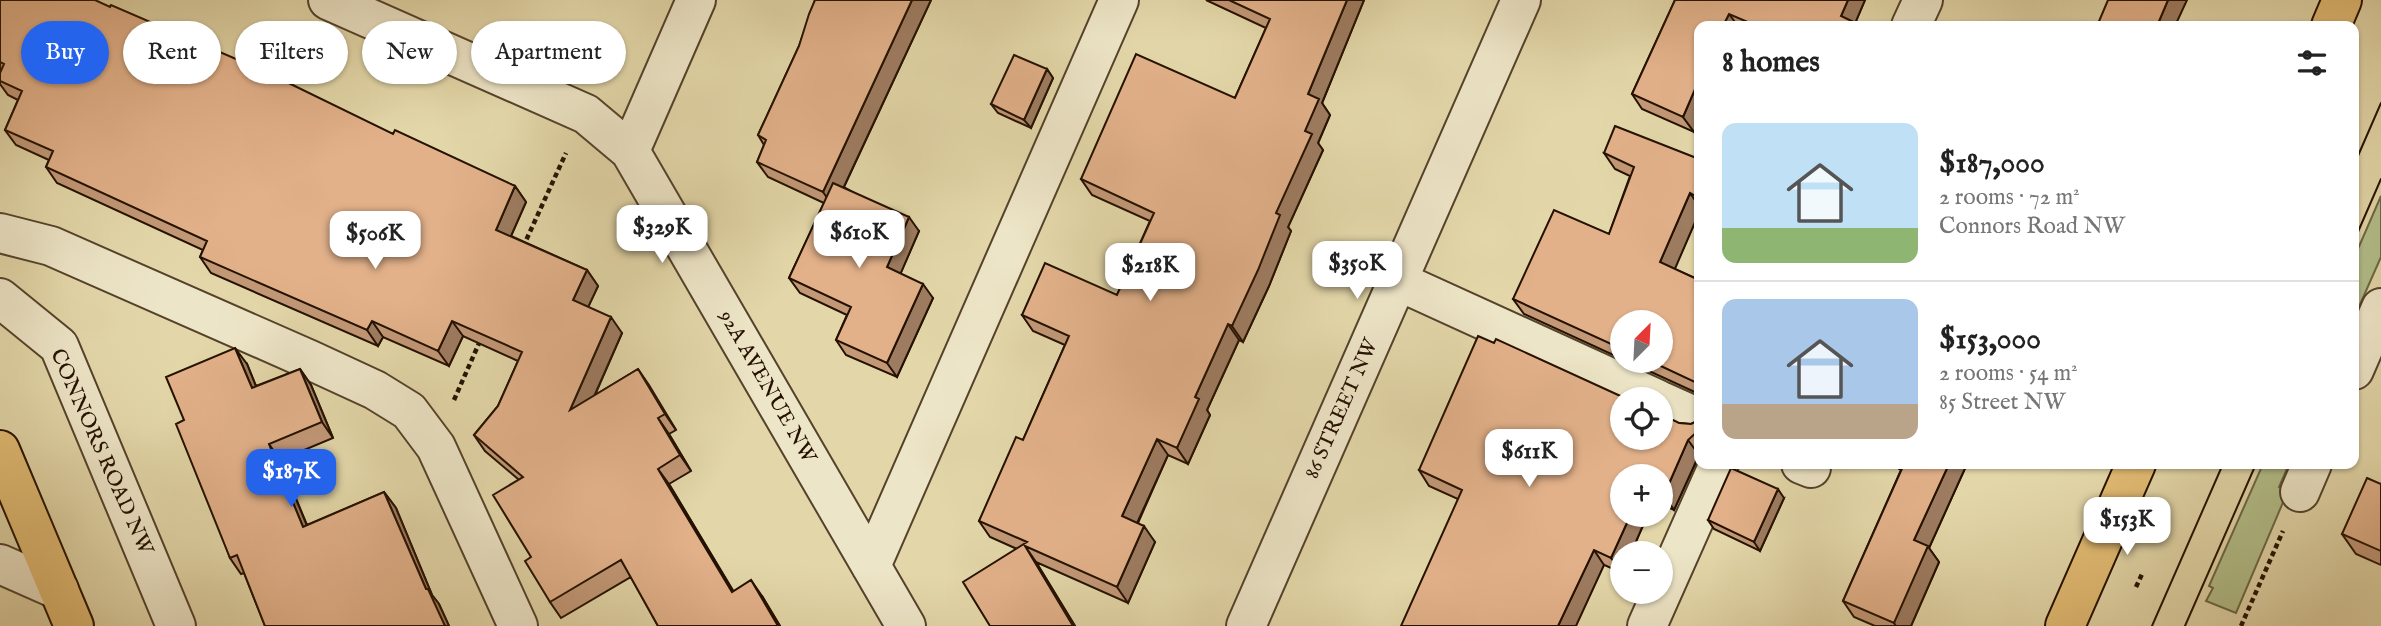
<!DOCTYPE html>
<html lang="en">
<head>
<meta charset="utf-8">
<style>
	body { margin:0; font-family:"IM FELL English",serif; background:#f6f6f6; color:#222; height:100vh; display:flex; flex-direction:column; font-size:26px; white-space:nowrap }
	* { box-sizing:border-box; margin:0 }
	p { font-size:23px; color:#767676 }
	.icon { flex:none; width:38px; height:38px; fill:none; stroke:currentColor; stroke-width:2; stroke-linecap:round; stroke-linejoin:round }
	.map { position:relative; flex:1; overflow:hidden }
	.details { position:absolute; left:1694px; top:21px; width:665px; height:448px; display:flex; flex-direction:column; background:#fff; border-radius:14px; box-shadow:0 2px 5px #0004 }
	.details>* { flex:none }
	.top-card { position:absolute; left:21px; top:21px; width:665px; height:63px; display:flex; gap:14px }
	.needle { width:46px; rotate:24deg }
	.buttons { position:absolute; left:1610px; top:310px; display:grid; gap:14px }
	.buttons a { display:grid; place-items:center; width:63px; height:63px; border-radius:50%; background:#fff; box-shadow:0 2px 5px #0004; font-size:35px }
	.price { position:absolute; translate:-50% -60px; padding:0 16px; border-radius:14px; background:#fff; color:#222; font-size:23px; line-height:46px; filter:drop-shadow(0 2px 4px #0008) }
	.price::after { content:''; position:absolute; left:50%; top:42px; width:21px; height:16px; margin-left:-10px; background:inherit; clip-path:polygon(0 0,100% 0,50% 100%) }
	.price.current { background:#2563eb; color:#fff }
	ul { padding:0; list-style:none }
	li { display:flex; align-items:center; gap:21px; height:175px; padding:0 28px }
	li+li { border-top:2px solid #e0e0e0 }
	li span { display:grid; place-items:center; flex:none; width:196px; height:140px; border-radius:14px; color:#555 }
	li>.icon { margin-inline-start:auto }
	span .icon { width:84px; height:84px; fill:#fffc; stroke-width:1 }
	li b { font-size:30px }
	h2 { display:flex; justify-content:space-between; align-items:center; height:84px; padding:0 28px; font-size:30px }
	.tag { padding:0 24px; border-radius:32px; background:#fff; box-shadow:0 2px 5px #0004; font-size:24px; line-height:63px }
	.tag.current { background:#2563eb; color:#fff }
	.map>svg:first-child { display:block }
	.green { fill:#b2be89; stroke:#6b6845; stroke-width:2 }
	.lines { fill:none; stroke-linecap:round; stroke-linejoin:round }
	.minor-casing { stroke:#54422b; stroke-width:42 }
	.major-casing { stroke:#241101; stroke-width:42 }
	.path { stroke:#241101; stroke-width:4.5; stroke-dasharray:5 3.5; stroke-linecap:butt }
	.minor { stroke:#ede5c7; stroke-width:38 }
	.major { stroke:#e2bc74; stroke-width:38 }
	.tram { stroke:#241101; stroke-width:2 }
	.wall { fill:#c29877; stroke:#241101; stroke-width:2 }
	.shaded-wall { fill:#9e7c61; stroke:#241101; stroke-width:2 }
	.building { fill:#e2b18a; stroke:#241101; stroke-width:2 }
	.labels { text-anchor:middle; dominant-baseline:central; stroke-width:5; stroke-linejoin:round; paint-order:stroke }
	.street-label { font-size:21px; fill:#241101; stroke:#ede5c7 }
</style>
</head>
<body>
<div class="map">
<svg width="2381" height="626" viewBox="0 0 2381 626">
	<rect width="100%" height="100%" fill="#e3d7a9"/>
	<filter id="stains"><feTurbulence type="fractalNoise" baseFrequency=".00286" numOctaves="4"/><feColorMatrix values="0 0 0 0 .2 0 0 0 0 .09 0 0 0 0 .02 0 0 0 .5 -.17"/></filter>
	<radialGradient id="worn" r=".72"><stop offset=".6" stop-color="#630" stop-opacity="0"/><stop offset="1" stop-color="#630" stop-opacity=".3"/></radialGradient>
	<path class="green" d="M2381 196V257L2354 318V258Z
		M2263 464H2289L2279 487 2285 490 2284 500 2236 613 2206 601 2213 588 2209 586Z"/>
	<g class="lines">
		<g class="minor-casing">
			<path id="minor" d="M328 0 586 114 630 151 906 626
				M1911 26 1923 0
				M630 151 696 0
				M0 233 51 246 310 360 375 390 409 411 436 447 518 626
				M1398 281 1657 399
				M0 298 59 346 176 626
				M2354 370 2381 308
				M1661 401 1699 418
				M1801 464 1811 468
				M2300 492 2312 464
				M0 564 59 590
				M871 566 1119 0
				M1246 626 1521 0
				M1647 626 1719 464"/>
		</g>
		<g class="major-casing">
			<path id="major" d="M2331 26 2342 0
				M0 450 74 626
				M2065 626 2136 464"/>
		</g>
		<path class="path" d="M523 247 566 153
			M454 400 480 341
			M2136 587 2143 572
			M2241 626 2283 531"/>
		<use href="#minor" class="minor"/>
		<use href="#major" class="major"/>
		<path class="tram" d="M2354 165 2381 103
			M2354 241 2381 179
			M2152 626 2223 464
			M2185 626 2256 464"/>
	</g>
	<path class="wall" d="M0 0 393 134 515 186 526 202 511 236 587 270 598 286 588 307 622 333 595 395 638 369 676 430 669 434 691 471 669 484 733 591 762 596 780 626H658L631 577 561 618 550 602 531 557 518 479 485 451 474 435 498 406 518 361 463 336 449 366 383 337 378 346 211 273 200 257 203 250 57 183 46 167 49 160 16 145 5 130 18 100 8 95 0 84Z
		M815 0H931L844 187 919 231 900 274 933 298 897 377 846 355 836 340 847 315 800 293 789 278 824 203 768 177 757 162 764 145 758 135 799 46Z
		M1206 0H1364L1322 103 1330 115 1318 143 1323 150 1288 227 1291 231 1269 286 1243 342 1239 340 1207 410 1210 415 1188 464 1168 455 1138 523 1155 542 1128 603 1036 562 1075 626H990L1017 549 990 537 979 521 1023 440 1065 345 1033 331 1022 315 1117 295 1150 221 1092 195 1081 179 1235 98 1266 28Z
		M1675 0H1865L1855 23 1862 26H1699V120L1694 132 1642 109 1632 94Z
		M1047 69 1053 78 1031 128 998 113 991 104Z
		M1604 153 1699 159V213L1674 269 1699 280V394L1625 360H1661L1622 322V359L1524 314 1513 299 1609 234 1630 176 1615 169Z
		M247 364 256 386 300 369 311 385 333 438 280 460 307 525 384 492 396 508 432 595 439 604 449 626H265L244 573 241 574 230 558 184 420Z
		M1699 420V455L1674 510 1661 504V476H1622V514H1648L1631 553H1622V573L1429 486 1419 470 1679 423 1691 424Z
		M1895 464H1967L1929 548 1939 562 1911 626H1875L1854 617 1843 601 1901 470 1899 469Z
		M2381 484V565L2356 554 2342 534Z
		M1784 498 1760 551 1714 529 1708 520Z"/>
	<path class="shaded-wall" d="M912 0H931L834 208 823 192Z
		M1347 0H1364L1322 103 1330 115 1318 143 1323 150 1288 227 1291 231 1269 286 1243 342 1232 326 1305 131 1308 94Z
		M1848 0H1865L1854 26 1841 16Z
		M2168 0H2187L2175 26H2157Z
		M1729 14 1738 26H1723Z
		M1047 69 1053 78 1031 128 1024 120Z
		M1699 80V120L1694 132 1683 117Z
		M515 186 526 202 507 245 496 230Z
		M1690 193 1699 206V213L1671 278 1660 262Z
		M909 217 919 231 897 282 887 267Z
		M587 270 598 286 584 316 573 300Z
		M923 284 933 298 897 377 887 363Z
		M611 317 622 333 581 426 570 410Z
		M372 321 383 337 378 346 367 330Z
		M452 321 463 336 449 366 438 351Z
		M1228 324 1239 340 1207 410 1210 415 1188 464 1177 448 1195 397Z
		M235 348 247 364 263 404 252 388Z
		M300 369 311 385 333 438 322 422Z
		M638 369 649 385 676 430 665 414Z
		M658 418 669 434 691 471 680 455Z
		M1157 439 1168 455 1133 532 1122 516Z
		M1688 440 1699 455 1674 510 1664 495Z
		M269 444 280 460 314 543 303 527Z
		M1949 464H1967L1929 548 1939 562 1911 626H1896L1894 623 1914 540Z
		M658 469 669 484 743 607 732 592Z
		M1778 489 1784 498 1760 551 1754 542Z
		M384 492 396 508 432 595 439 604 449 626H445L426 589Z
		M1631 514H1648L1631 553H1622V573L1611 558Z
		M1144 526 1155 542 1128 603 1117 587Z
		M1025 546 1036 562 1075 626H1073Z
		M1594 550 1604 565 1576 626H1558Z
		M751 580 762 596 780 626H778Z"/>
	<path class="building" d="M0 0H95L110 7 111 5 264 71 393 134 395 130 515 186 496 230 587 270 573 300 611 317 570 410 638 369 665 414 658 418 680 455 658 469 732 592 751 580 778 626H658L621 560 550 602 525 561 531 557 493 495 523 477 474 435 498 406 522 352 452 321 438 351 372 321 367 330 200 257 207 241 46 167 53 151 5 130 22 91 0 81V73L4 64 0 62Z
		M815 0H912L823 192 757 162 766 140 758 135 799 46 809 14Z
		M1229 0H1347L1308 94 1319 99 1305 131 1312 134 1276 213 1280 215 1258 270 1232 326 1228 324 1195 397 1199 399 1177 448 1157 439 1122 516 1144 526 1117 587 1025 546 1073 626H990L963 582 1027 542 979 521 1016 437 1023 440 1069 336 1022 315 1045 263 1117 295 1154 213 1081 179 1136 54 1235 98 1270 19Z
		M1675 0H1848L1841 16 1862 26H1757L1729 14 1723 26H1699V80L1683 117 1632 94Z
		M2108 0H2168L2157 26H2097Z
		M1014 55 1047 69 1024 120 991 104Z
		M1615 126 1699 159V198L1690 193 1660 262 1699 280V384L1648 360H1661V322H1622V349L1513 299 1554 210 1609 234 1634 167 1604 153Z
		M833 183 909 217 887 267 923 284 887 363 836 340 851 307 789 278Z
		M1478 336 1494 343 1496 339 1627 399H1622V438H1661V414L1679 423 1691 424 1699 420V430L1688 440 1664 495 1661 494V476H1622V514H1631L1611 558 1594 550 1558 626H1401L1462 490 1419 470Z
		M235 348 252 388 300 369 322 422 269 444 303 527 384 492 426 589H428L445 626H265L237 555 230 558 176 424 184 420 166 377Z
		M1904 464H1949L1914 540 1928 546 1894 623 1843 601Z
		M1731 468 1778 489 1754 542 1708 520Z
		M2367 478 2381 484V551L2342 534Z"/>
	<g class="labels">
		<g class="street-label">
			<text transform="translate(767 387) rotate(60)">92A AVENUE NW</text>
			<text transform="translate(1342 409) rotate(-66)">86 STREET NW</text>
			<text transform="translate(101 452) rotate(66)">CONNORS ROAD NW</text>
		</g>
	</g>
	<rect width="100%" height="100%" filter="url(#stains)"/>
	<rect width="100%" height="100%" fill="url(#worn)"/>
</svg>
<div class="buttons">
<a><svg class="needle" viewBox="-14 -14 28 28"><path d="M0-13l5 13h-10z" fill="#e53935"/><path d="M0 13l5-13h-10z" fill="#767676"/></svg></a>
<a><svg class="icon" aria-label="locate" viewBox="0 0 24 24"><circle cx="12" cy="12" r="6"/><path d="M12 2v4M12 18v4M2 12h4M18 12h4"/></svg></a>
<a>+</a>
<a>−</a>
</div>
<b class="price" style="left:662px;top:265px">$329K</b>
<b class="price" style="left:859px;top:270px">$610K</b>
<b class="price" style="left:375px;top:271px">$506K</b>
<b class="price" style="left:1357px;top:301px">$350K</b>
<b class="price" style="left:1150px;top:303px">$218K</b>
<b class="price" style="left:1529px;top:489px">$611K</b>
<b class="price current" style="left:291px;top:509px">$187K</b>
<b class="price" style="left:2127px;top:557px">$153K</b>
<div class="top-card">
<a class="tag current">Buy</a>
<a class="tag">Rent</a>
<a class="tag">Filters</a>
<a class="tag">New</a>
<a class="tag">Apartment</a>
</div>
<section class="details">
<h2>8 homes<svg class="icon" aria-label="filters" viewBox="0 0 24 24"><path d="M4 7h16M4 17h16"/><circle cx="9" cy="7" r="2"/><circle cx="15" cy="17" r="2"/></svg></h2>
<ul>
<li><span style="background:linear-gradient(#bfe0f5 75%,#8fb573 0)"><svg class="icon" aria-label="home" viewBox="0 0 24 24"><path d="M3 11l9-7 9 7M6 9v11h12V9"/></svg></span><div><b>$187,000</b><p>2 rooms · 72 m²</p><p>Connors Road NW</p></div></li>
<li><span style="background:linear-gradient(#a9c7e8 75%,#b9a48a 0)"><svg class="icon" aria-label="home" viewBox="0 0 24 24"><path d="M3 11l9-7 9 7M6 9v11h12V9"/></svg></span><div><b>$153,000</b><p>2 rooms · 54 m²</p><p>85 Street NW</p></div></li>
</ul>
</section>
</div>
</body>
</html>
